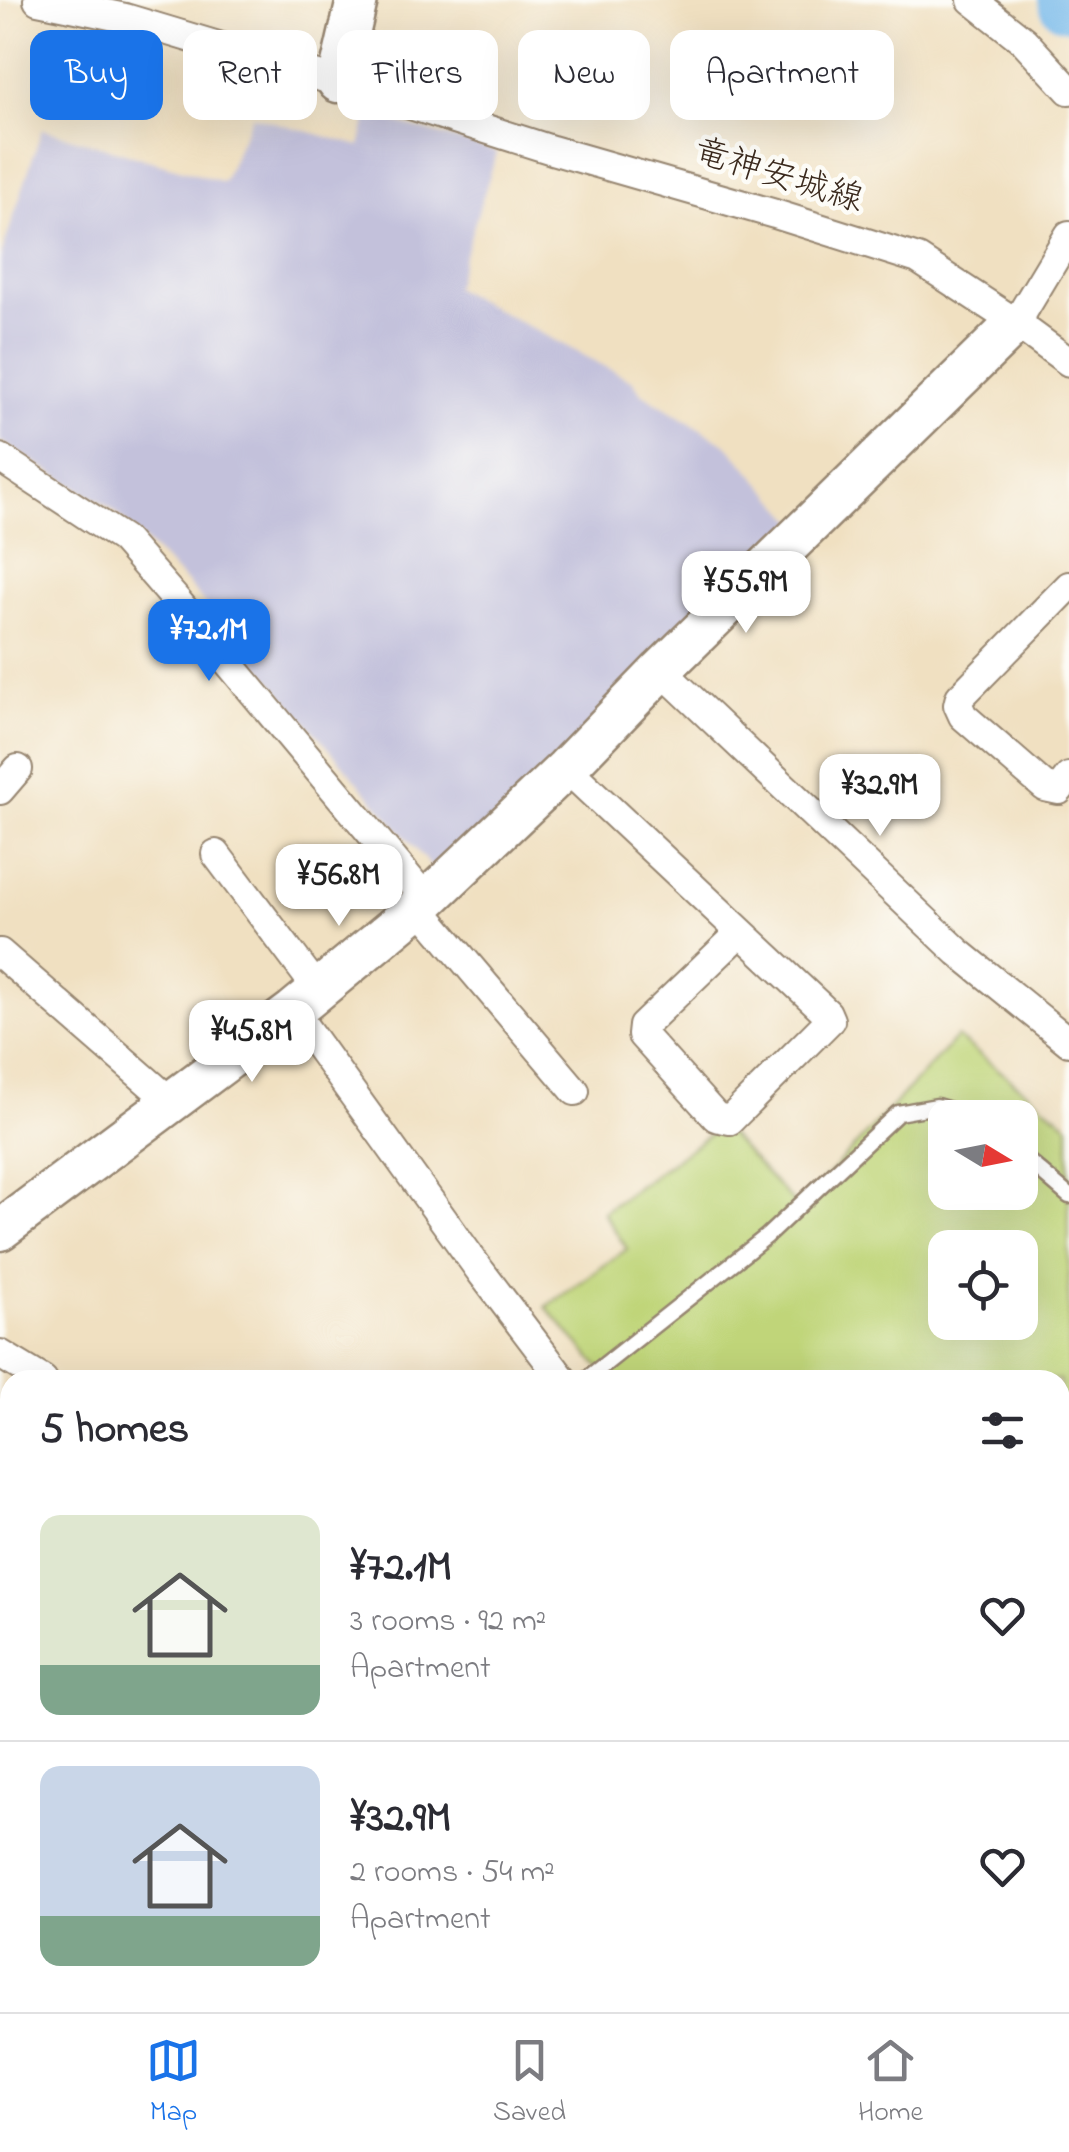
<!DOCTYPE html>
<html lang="en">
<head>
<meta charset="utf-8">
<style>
	body { margin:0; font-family:"Indie Flower","Klee One",sans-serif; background:#f2f2f3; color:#2b2b33; height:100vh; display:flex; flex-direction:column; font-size:38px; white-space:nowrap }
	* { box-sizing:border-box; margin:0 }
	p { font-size:32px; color:#7c7c81 }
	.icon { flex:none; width:55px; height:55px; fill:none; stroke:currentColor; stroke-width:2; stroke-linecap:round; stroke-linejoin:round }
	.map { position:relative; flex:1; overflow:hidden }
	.details { position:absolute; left:0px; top:1370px; width:1070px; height:642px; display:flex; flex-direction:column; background:#fff; border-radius:30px 30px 0 0; box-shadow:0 10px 40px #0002 }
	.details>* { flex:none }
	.banner { position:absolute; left:30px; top:30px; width:1010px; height:90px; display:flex; gap:20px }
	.needle { width:65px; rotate:100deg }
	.tools { position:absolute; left:928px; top:1100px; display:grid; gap:20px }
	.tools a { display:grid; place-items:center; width:110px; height:110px; border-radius:20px; background:#fff; box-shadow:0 10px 40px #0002; font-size:50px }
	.price { position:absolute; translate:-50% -85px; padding:0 22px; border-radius:20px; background:#fff; color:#222; font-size:32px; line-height:65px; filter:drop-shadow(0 2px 5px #0008) }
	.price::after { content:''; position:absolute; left:50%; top:60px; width:30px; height:22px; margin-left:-15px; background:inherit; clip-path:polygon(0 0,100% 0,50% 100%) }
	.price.current { background:#1a73e8; color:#fff }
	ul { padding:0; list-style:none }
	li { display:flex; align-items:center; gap:30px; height:250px; padding:0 40px }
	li+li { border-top:2px solid #e1e1e2 }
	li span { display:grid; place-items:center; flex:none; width:280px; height:200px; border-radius:20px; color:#555 }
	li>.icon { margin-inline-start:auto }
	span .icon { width:120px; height:120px; fill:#fffc; stroke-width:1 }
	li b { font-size:42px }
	h2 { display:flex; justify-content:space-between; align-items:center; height:120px; padding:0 40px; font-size:42px }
	.chip { padding:0 35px; border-radius:20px; background:#fff; box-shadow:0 10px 40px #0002; font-size:35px; line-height:90px }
	.chip.current { background:#1a73e8; color:#fff }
	.tab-bar { display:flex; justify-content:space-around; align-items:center; height:140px; border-top:2px solid #e1e1e2; background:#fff; font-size:28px; color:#7c7c81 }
	.tab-bar a { display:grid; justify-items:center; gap:5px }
	.tab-bar .current { color:#1a73e8 }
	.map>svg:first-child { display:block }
	.industrial { fill:#c3c1db }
	.green { fill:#c0d579; stroke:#7e804c; stroke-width:2.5; fill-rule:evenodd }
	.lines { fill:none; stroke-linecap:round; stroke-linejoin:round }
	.river { stroke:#73b7e9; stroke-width:60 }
	.lane-casing { stroke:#968570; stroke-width:19 }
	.street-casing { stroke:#968570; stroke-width:32 }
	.secondary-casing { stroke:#968570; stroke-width:45 }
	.lane { stroke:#fff; stroke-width:14 }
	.street { stroke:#fff; stroke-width:28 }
	.secondary { stroke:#fff; stroke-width:40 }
	.labels { text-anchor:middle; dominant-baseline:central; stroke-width:9; stroke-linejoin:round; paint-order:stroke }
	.street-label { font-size:35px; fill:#3b2a1e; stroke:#fdfcf7 }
</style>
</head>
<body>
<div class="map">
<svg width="1069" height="2012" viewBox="0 0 1069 2012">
	<rect width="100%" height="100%" fill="#fdfcf7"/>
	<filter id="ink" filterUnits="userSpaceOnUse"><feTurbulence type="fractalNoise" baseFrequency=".01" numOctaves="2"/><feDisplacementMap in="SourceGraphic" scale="20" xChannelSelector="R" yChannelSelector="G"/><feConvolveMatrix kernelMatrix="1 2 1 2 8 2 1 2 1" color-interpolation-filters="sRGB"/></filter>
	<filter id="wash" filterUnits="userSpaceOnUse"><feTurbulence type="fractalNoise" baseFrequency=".0048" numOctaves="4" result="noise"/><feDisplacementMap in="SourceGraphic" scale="40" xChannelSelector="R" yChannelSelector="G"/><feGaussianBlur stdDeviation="2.25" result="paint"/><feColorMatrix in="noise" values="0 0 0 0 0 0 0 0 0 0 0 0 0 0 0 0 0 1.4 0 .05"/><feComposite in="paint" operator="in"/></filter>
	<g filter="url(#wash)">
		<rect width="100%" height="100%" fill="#f0e0c1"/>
		<path class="industrial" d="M368 114 497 152 454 288 633 381 641 393 727 445 801 527 437 874 187 583 112 509 0 441V259L42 129 223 182 252 116 360 146Z"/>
		<path class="green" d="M957 1037 1069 1125V1732L1060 1734V1380H610L546 1307 627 1249 603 1212 721 1126 798 1207ZM945 1118H1020V1192H945ZM945 1248H1020V1322H945Z"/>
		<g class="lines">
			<path class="river" d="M1068 0 1069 1"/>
		</g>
	</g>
	<g filter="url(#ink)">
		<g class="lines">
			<g class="lane-casing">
				<path id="lane" d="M1020 1154 1069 1196
					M585 1380 767 1236 898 1113 937 1106 978 1118"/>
			</g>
			<g class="street-casing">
				<path id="street" d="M38 0 125 18 338 82 552 150 775 214 918 259 1016 323 1069 362
					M972 0 1024 41 1069 90
					M1016 323 1069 235
					M0 458 123 539 177 601 427 900
					M1069 586 960 697 958 705 963 716 1045 787 1059 790 1069 777
					M661 670 958 952 1069 1042
					M566 768 827 1013 830 1020 730 1120 716 1117 642 1035 643 1026 740 933
					M0 790 18 769
					M216 854 319 991
					M419 907 575 1091
					M0 953 170 1101
					M293 1011 481 1272 563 1380
					M0 1354 43 1380
					M0 1662 10 1661
					M1060 1743 1069 1741
					M0 1831 10 1828
					M0 1908 10 1925
					M70 2002 78 2012
					M686 2002 690 2012
					M822 2002 825 2003
					M885 2002 886 2011 890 2012
					M303 2012 311 2002
					M462 2012 468 2002"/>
			</g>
			<g class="secondary-casing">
				<path id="secondary" d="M338 82 357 0
					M0 1230 293 1011 427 900 566 768 661 670 1016 323"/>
			</g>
			<use href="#lane" class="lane"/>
			<use href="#street" class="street"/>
			<use href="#secondary" class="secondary"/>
		</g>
	</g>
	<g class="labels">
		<g class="street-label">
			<text transform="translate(778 177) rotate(17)">竜神安城線</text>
		</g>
	</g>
</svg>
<div class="tools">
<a><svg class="needle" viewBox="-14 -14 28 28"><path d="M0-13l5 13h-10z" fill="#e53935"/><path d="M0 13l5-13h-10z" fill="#7c7c81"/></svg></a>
<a><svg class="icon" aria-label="locate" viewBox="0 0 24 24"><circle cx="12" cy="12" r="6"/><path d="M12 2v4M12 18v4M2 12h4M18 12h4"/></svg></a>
</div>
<b class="price" style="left:746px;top:636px">¥55.9M</b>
<b class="price current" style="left:209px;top:684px">¥72.1M</b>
<b class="price" style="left:880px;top:839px">¥32.9M</b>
<b class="price" style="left:339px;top:929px">¥56.8M</b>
<b class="price" style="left:252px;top:1085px">¥45.8M</b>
<div class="banner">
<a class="chip current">Buy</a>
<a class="chip">Rent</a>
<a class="chip">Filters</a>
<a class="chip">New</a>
<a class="chip">Apartment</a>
</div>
<section class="details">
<h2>5 homes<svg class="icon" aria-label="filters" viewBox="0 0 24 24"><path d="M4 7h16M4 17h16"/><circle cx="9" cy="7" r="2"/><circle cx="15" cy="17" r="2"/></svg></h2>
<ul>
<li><span style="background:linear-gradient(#dfe7d0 75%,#7fa58c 0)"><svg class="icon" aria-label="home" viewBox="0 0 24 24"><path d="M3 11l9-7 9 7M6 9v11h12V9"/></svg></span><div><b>¥72.1M</b><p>3 rooms · 92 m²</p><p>Apartment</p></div><svg class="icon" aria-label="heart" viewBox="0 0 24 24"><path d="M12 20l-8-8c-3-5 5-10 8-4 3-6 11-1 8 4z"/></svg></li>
<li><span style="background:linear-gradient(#c9d6e8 75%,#7fa58c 0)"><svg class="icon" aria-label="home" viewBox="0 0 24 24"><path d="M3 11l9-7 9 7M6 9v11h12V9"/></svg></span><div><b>¥32.9M</b><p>2 rooms · 54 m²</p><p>Apartment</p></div><svg class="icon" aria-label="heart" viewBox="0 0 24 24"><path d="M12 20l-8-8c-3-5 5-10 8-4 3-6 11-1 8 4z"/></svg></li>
</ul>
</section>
</div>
<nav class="tab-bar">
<a class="current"><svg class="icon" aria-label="map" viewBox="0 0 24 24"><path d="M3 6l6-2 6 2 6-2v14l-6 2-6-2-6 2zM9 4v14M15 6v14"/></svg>Map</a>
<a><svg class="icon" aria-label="saved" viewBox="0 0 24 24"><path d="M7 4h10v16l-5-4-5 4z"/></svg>Saved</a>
<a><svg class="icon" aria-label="home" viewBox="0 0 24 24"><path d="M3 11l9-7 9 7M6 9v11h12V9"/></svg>Home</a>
</nav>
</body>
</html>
